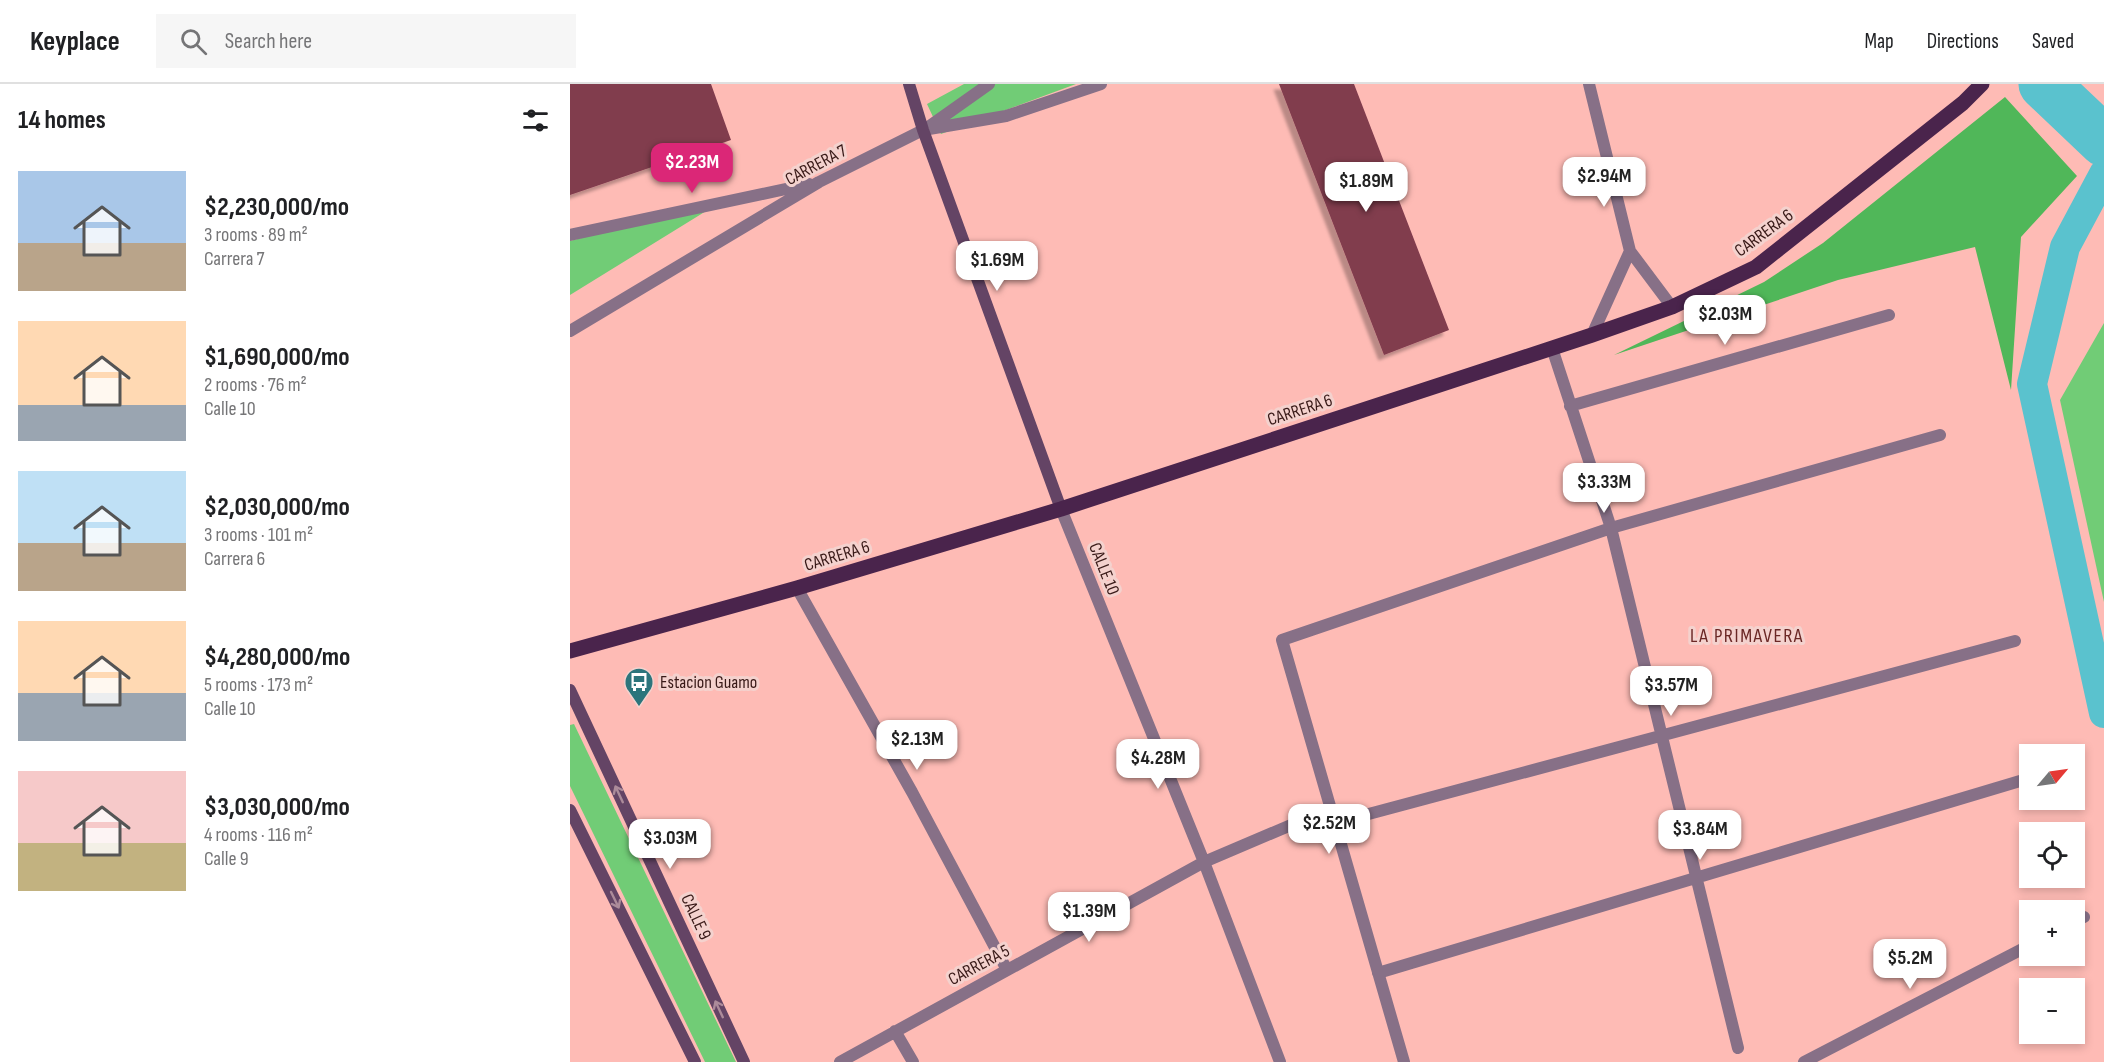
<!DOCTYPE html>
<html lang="en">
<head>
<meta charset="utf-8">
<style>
	body { margin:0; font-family:"Sofia Sans Condensed",sans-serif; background:#f6f6f6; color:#202124; height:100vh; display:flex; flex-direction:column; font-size:22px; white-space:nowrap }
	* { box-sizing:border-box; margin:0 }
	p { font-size:20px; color:#757577 }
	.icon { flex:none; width:33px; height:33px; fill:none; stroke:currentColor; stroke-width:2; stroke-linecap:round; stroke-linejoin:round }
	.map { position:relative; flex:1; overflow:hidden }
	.sheet { display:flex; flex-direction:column; background:#fff; width:570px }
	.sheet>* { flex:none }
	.needle { width:39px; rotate:61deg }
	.fabs { position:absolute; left:1449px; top:660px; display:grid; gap:12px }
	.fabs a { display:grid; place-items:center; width:66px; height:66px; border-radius:0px; background:#fff; box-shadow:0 3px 9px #0003; font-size:30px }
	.price { position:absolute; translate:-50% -51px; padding:0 14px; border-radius:12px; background:#fff; color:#222; font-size:20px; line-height:39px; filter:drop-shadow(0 2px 3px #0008) }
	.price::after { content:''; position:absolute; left:50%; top:36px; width:18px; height:14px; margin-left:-9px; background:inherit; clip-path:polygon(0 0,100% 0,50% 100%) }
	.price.selected { background:#db2777; color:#fff }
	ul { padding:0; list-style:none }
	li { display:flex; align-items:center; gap:18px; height:150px; padding:0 18px }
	li span { display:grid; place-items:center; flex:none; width:168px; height:120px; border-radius:0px; color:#555 }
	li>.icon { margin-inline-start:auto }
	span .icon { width:72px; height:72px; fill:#fffc; stroke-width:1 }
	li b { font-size:26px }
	h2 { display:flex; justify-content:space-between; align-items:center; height:72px; padding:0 18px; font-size:26px }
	header { display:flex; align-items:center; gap:36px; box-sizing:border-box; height:84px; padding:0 30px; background:#fff; border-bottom:2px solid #e0e0e0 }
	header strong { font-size:28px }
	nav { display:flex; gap:33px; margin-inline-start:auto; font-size:21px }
	.search { width:420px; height:54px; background:#f6f6f6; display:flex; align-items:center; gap:15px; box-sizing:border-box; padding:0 21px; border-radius:0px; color:#757577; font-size:22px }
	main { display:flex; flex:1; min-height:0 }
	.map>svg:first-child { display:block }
	.green { fill:#71cc76 }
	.forest { fill:#50b759 }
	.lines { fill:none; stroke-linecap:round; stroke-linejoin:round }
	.canal { stroke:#5ac2ce; stroke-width:30 }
	.river { stroke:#5ac2ce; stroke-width:51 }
	.building { fill:#813c4e; filter:url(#shadow) }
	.street { stroke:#877087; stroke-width:12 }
	.secondary { stroke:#644465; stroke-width:12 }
	.primary { stroke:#4a244c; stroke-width:15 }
	.oneway { stroke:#ac8b9a }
	.labels { text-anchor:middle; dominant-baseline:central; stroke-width:6; stroke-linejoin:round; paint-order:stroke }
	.street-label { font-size:18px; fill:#391a18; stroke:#f4d2ce }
	.poi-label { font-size:18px; fill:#391a18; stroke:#f4d2ce; text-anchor:start }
	.neighbourhood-label { font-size:20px; letter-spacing:1.5px; fill:#6b2725; stroke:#f4d2ce }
</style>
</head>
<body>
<header>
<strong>Keyplace</strong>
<div class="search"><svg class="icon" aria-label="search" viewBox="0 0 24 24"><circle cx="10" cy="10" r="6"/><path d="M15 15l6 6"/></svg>Search here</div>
<nav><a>Map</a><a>Directions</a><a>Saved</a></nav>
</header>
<main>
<section class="sheet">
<h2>14 homes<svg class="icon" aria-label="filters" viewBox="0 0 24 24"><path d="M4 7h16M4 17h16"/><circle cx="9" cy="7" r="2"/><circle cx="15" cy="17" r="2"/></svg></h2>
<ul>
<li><span style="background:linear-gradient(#a9c7e8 60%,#b9a48a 0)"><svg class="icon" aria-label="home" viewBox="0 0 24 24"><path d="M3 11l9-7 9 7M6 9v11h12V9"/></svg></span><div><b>$2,230,000/mo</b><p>3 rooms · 89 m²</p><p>Carrera 7</p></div></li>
<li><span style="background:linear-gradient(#ffd9b3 70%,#9aa5b1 0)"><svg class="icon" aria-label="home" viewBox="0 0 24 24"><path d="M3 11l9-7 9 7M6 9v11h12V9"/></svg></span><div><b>$1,690,000/mo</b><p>2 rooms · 76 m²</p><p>Calle 10</p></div></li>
<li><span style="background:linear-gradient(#bfe0f5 60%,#b9a48a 0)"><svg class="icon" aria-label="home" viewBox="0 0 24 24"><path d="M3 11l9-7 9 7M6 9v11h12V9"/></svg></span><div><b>$2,030,000/mo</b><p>3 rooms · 101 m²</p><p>Carrera 6</p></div></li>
<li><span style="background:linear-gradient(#ffd9b3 60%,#9aa5b1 0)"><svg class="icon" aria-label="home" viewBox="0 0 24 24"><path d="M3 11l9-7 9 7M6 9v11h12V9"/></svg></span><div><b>$4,280,000/mo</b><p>5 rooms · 173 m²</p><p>Calle 10</p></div></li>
<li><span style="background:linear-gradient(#f6c9c9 60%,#c2b280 0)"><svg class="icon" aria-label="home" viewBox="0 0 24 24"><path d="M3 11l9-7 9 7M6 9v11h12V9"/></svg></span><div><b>$3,030,000/mo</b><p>4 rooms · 116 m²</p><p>Calle 9</p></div></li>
</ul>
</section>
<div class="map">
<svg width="1534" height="978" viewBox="0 0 1534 978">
	<defs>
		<filter id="shadow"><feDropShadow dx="-5.5" dy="5.5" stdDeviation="1.5" flood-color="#0004"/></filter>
	</defs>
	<rect width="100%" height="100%" fill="#febbb5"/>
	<path class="green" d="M394 0H506L371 50 357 20Z
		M154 116 0 211V157Z
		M1534 239V518L1490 316Z
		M4 640 166 978H135L0 702V641Z"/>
	<path class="forest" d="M1435 13 1507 92 1451 153 1441 306 1405 163 1268 196 1044 271 1194 198 1253 159Z"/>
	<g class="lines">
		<path class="canal" d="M1534 90 1495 163 1462 300 1534 629"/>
		<path class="river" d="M1474 0 1534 57"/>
	</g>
	<path class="building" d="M0 0H141L161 56 0 111Z
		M709 0H784L879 246 814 271Z"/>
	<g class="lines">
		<path class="street" d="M1019 0 1060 167 1102 223
			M357 44 419 0
			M0 151 239 100
			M0 247 249 98 353 46 436 32 531 0
			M1022 251 1060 167
			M982 264 1041 444 1168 964
			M1000 322 1319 231
			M491 425 634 778 710 978
			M227 504 342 708 437 886
			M765 739 1445 557
			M1504 838 1514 833
			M808 889 1460 694
			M325 947 343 978
			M270 978 634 778 761 724
			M834 978 712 556 1041 444 1370 351
			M1234 978 1460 861"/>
		<path class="secondary" d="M339 0 353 46 491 425
			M0 606 174 978
			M0 726 125 978"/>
		<path class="primary" d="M0 567 227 504 491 425 1022 251 1102 223 1186 183 1393 19 1412 0"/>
	</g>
	<defs><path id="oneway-shaft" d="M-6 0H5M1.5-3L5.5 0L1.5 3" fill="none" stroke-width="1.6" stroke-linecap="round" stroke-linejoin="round" transform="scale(1.5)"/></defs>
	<g class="oneway">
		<use href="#oneway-shaft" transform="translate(49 710) rotate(-115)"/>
		<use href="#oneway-shaft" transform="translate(45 816) rotate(64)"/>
		<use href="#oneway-shaft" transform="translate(149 925) rotate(-115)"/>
	</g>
	<defs>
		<g id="bus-pin" transform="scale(1.5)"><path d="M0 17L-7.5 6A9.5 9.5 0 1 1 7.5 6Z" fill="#2c757c" stroke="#f4d2ce"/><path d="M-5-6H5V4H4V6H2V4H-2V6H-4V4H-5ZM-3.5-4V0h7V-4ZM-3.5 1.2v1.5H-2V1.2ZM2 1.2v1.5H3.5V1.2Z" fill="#fff"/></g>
	</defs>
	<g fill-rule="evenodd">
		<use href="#bus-pin" x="69" y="598"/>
	</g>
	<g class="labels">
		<g class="street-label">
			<text transform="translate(246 81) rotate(-28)">CARRERA 7</text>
			<text transform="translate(1194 149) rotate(-36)">CARRERA 6</text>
			<text transform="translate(730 326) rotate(-18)">CARRERA 6</text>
			<text transform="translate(267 472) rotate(-17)">CARRERA 6</text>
			<text transform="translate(534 485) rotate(68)">CALLE 10</text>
			<text transform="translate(126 833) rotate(65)">CALLE 9</text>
			<text transform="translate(409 881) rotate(-28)">CARRERA 5</text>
		</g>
		<g class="poi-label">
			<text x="90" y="598">Estacion Guamo</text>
		</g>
		<g class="neighbourhood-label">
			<text x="1177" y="552">LA PRIMAVERA</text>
		</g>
	</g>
</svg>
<div class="fabs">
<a><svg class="needle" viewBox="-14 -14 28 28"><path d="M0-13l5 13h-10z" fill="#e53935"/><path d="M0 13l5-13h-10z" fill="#757577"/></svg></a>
<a><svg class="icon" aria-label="locate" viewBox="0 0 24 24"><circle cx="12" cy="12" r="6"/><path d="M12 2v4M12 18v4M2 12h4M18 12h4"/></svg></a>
<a>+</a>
<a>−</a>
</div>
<b class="price selected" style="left:122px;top:110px">$2.23M</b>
<b class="price" style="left:1034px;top:124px">$2.94M</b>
<b class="price" style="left:796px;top:129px">$1.89M</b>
<b class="price" style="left:427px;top:208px">$1.69M</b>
<b class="price" style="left:1155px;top:262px">$2.03M</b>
<b class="price" style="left:1034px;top:430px">$3.33M</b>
<b class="price" style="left:1101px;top:633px">$3.57M</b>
<b class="price" style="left:347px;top:687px">$2.13M</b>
<b class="price" style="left:588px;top:706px">$4.28M</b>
<b class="price" style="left:759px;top:771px">$2.52M</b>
<b class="price" style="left:1130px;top:777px">$3.84M</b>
<b class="price" style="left:100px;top:786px">$3.03M</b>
<b class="price" style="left:519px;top:859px">$1.39M</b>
<b class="price" style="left:1340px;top:906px">$5.2M</b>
</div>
</main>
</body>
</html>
